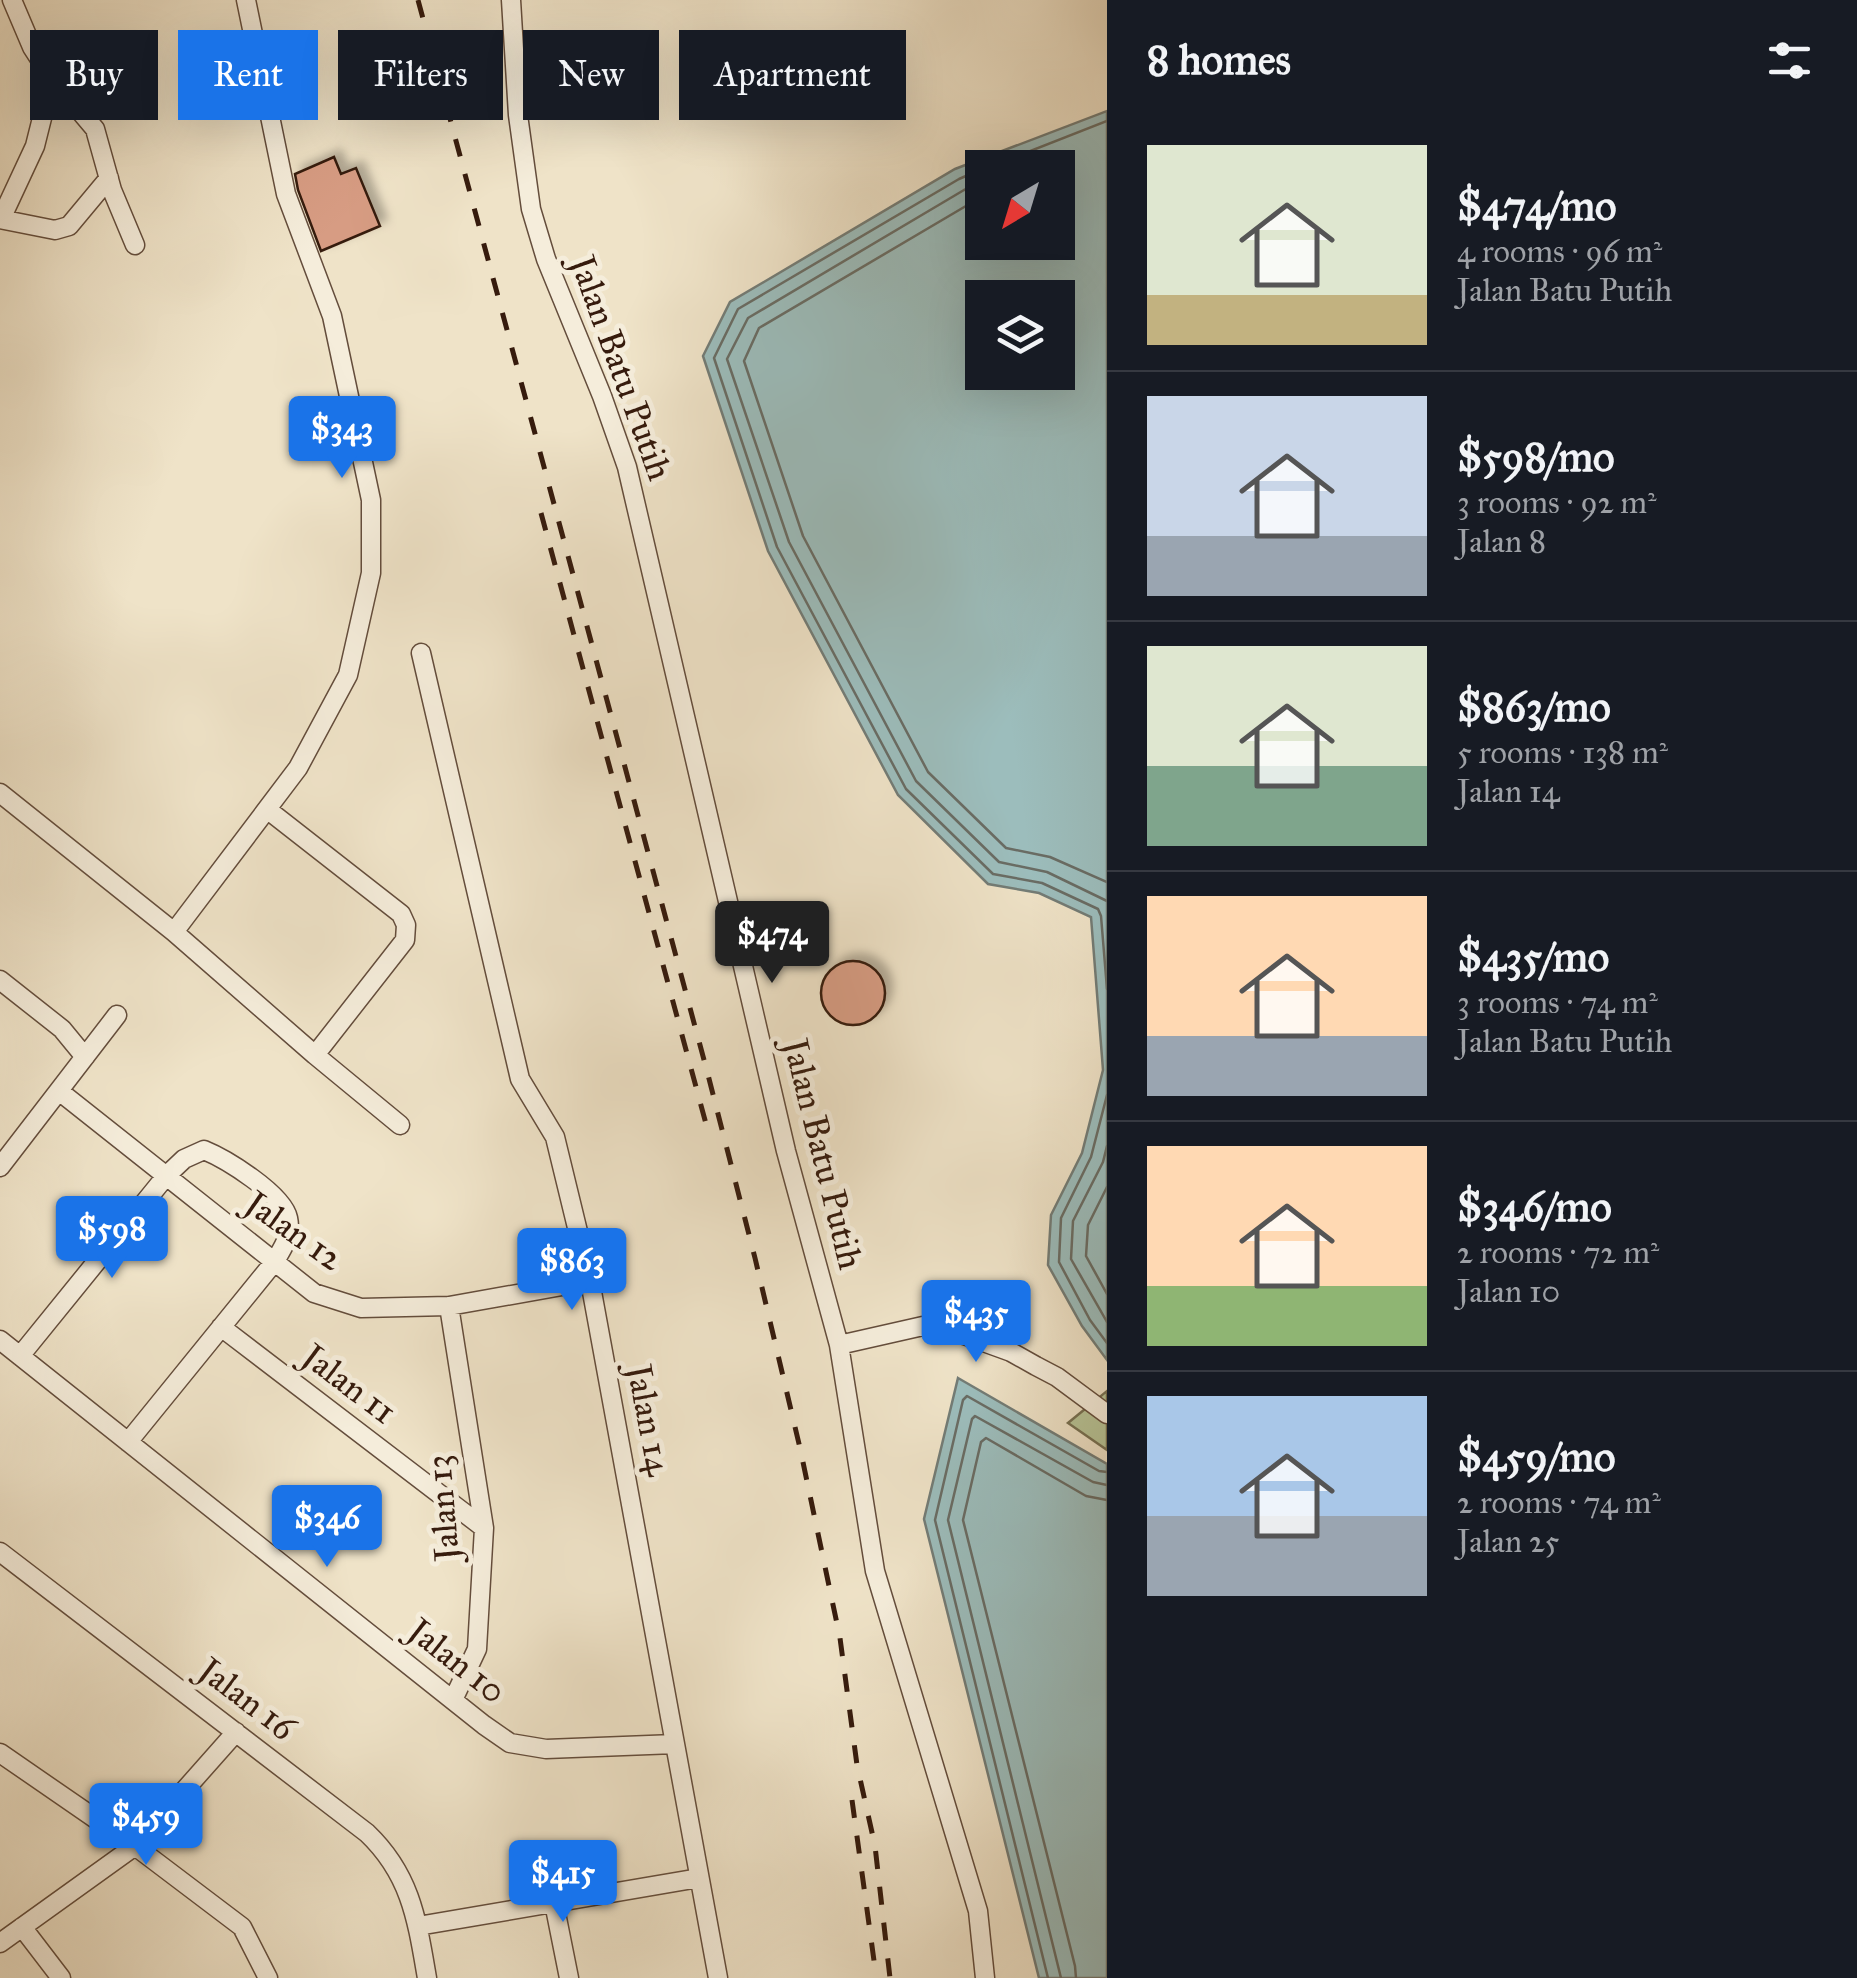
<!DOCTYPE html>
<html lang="en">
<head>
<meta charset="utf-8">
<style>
	body { margin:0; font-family:"IM FELL Great Primer",serif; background:#20242c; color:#f1f3f6; height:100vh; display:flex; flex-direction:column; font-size:38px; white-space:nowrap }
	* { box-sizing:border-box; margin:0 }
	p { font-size:32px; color:#9ea1a6 }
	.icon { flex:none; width:55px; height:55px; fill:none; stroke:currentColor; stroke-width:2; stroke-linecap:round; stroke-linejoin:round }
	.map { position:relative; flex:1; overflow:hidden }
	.details { display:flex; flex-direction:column; background:#171b24; width:750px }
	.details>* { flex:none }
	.top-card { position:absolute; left:30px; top:30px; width:925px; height:90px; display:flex; gap:20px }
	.needle { width:65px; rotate:218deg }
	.tools { position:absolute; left:965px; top:150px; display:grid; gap:20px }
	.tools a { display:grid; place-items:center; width:110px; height:110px; border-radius:0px; background:#171b24; box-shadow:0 10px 40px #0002; font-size:50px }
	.price { position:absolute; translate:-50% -85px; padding:0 22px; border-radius:10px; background:#1a73e8; color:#fff; font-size:32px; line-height:65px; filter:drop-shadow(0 2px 5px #0008) }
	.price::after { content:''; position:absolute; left:50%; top:60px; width:30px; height:22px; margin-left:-15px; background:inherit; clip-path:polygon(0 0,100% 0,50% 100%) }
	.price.active { background:#222; color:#fff }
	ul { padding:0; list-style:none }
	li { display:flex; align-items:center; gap:30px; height:250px; padding:0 40px }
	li+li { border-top:2px solid #363941 }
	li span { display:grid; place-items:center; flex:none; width:280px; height:200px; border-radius:0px; color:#555 }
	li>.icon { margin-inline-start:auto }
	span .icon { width:120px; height:120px; fill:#fffc; stroke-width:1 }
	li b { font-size:42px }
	h2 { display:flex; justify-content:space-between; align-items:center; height:120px; padding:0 40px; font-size:42px }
	.tag { padding:0 35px; border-radius:0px; background:#171b24; box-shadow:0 10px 40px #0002; font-size:35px; line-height:90px }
	.tag.active { background:#1a73e8; color:#fff }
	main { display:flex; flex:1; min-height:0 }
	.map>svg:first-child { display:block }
	.green { fill:#b7c497; stroke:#767052; stroke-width:2.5 }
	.water { fill:#9cbdbc; stroke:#737c76; stroke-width:2.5; fill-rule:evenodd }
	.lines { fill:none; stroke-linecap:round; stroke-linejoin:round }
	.shore { stroke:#696c64; stroke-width:2.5 }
	.building { fill:#d79c83; stroke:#361b0d; stroke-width:2.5; filter:url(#shadow) }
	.minor-casing { stroke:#644d3c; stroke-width:21 }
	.minor { stroke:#f5eddb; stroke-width:18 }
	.rail { stroke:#361b0d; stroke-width:5; stroke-dasharray:18 18; stroke-linecap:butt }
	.labels { text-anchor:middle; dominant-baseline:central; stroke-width:10; stroke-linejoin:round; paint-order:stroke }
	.street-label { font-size:35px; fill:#361b0d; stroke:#f5eddb }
</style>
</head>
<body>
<main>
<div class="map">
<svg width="1107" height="1978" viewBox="0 0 1107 1978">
	<defs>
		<filter id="shadow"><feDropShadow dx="7" dy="-7" stdDeviation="5" flood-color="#0004"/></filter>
	</defs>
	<rect width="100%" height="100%" fill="#efe3c8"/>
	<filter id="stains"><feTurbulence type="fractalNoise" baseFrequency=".002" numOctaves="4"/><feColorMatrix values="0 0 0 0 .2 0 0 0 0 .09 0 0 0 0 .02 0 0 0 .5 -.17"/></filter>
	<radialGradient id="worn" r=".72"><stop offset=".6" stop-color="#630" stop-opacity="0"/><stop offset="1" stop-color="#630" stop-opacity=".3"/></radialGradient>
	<path class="green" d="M1107 1391V1450L1068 1423Z"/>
	<path class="water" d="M1107 111V1360L1082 1326 1048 1265 1051 1215 1082 1153 1103 1070 1091 917 1039 893 988 884 898 795 768 551 703 356 730 302 955 169ZM982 168H1058V242H982ZM982 298H1058V372H982Z
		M958 1378 1107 1464V1978H1039L924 1519Z"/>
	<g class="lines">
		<path class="shore" d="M987 168 1107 121
			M982 169 959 179 738 309 714 358 777 547 906 789 993 874 1042 883 1098 909 1101 916 1107 989
			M982 183 964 190 748 318 727 359 789 542 916 781 999 862 1047 872 1107 901
			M982 199 971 203 759 328 744 361 803 536 928 772 1006 848 1050 857 1107 882
			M1107 1095 1091 1157 1061 1218 1059 1262 1090 1320 1107 1343
			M1107 1146 1103 1162 1073 1221 1071 1259 1107 1322
			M1107 1187 1088 1225 1086 1256 1107 1294
			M1048 1978 935 1520 963 1400 967 1396 1099 1471 1107 1472
			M1061 1978 948 1520 972 1419 975 1416 1093 1482 1107 1485
			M1076 1978 1075 1966 963 1520 981 1442 986 1438 1086 1496 1107 1500"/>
	</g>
	<path class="building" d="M334 157 341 174 356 168 380 226 321 251 298 190 295 174Z
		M821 993a32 32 0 1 1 64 0a32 32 0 1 1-64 0Z"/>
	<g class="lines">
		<g class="minor-casing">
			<path id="minor" d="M12 0 32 47 52 78 95 129 112 190 135 245
				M511 0 518 115 531 209 546 259 602 396 627 467 786 1151 839 1345 875 1571 978 1911 985 1978
				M0 219 55 230 69 226 109 178
				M1 219 35 146 52 78
				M421 653 520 1079 555 1137 590 1281 718 1978
				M0 793 174 932 315 1055 400 1125
				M268 810 401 914 406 925 405 940 315 1055
				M174 932 298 768 348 675 371 573V500L332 316 286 194 246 0
				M0 980 62 1029 85 1057
				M59 1091 314 1293 361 1308 449 1306 590 1281
				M0 1167 117 1015
				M449 1306 484 1528 477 1649 453 1700
				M221 1327 484 1528
				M0 1340 484 1725 510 1743 546 1749 675 1744
				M839 1345 923 1326 964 1335 1011 1352 1036 1366 1057 1377 1107 1414
				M20 1356 166 1176 184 1159 204 1150C226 1159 283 1194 288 1218 292 1236 283 1247 275 1261L128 1442
				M0 1552 367 1833C411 1875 417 1920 427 1978
				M0 1753 135 1846 242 1927 268 1978
				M554 1903 569 1978
				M418 1926 699 1878
				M22 1927 61 1978
				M0 1943 135 1846 236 1732"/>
		</g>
		<use href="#minor" class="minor"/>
		<path class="rail" d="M418 0 707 1071 755 1258 800 1448 840 1638 857 1765 875 1846 890 1978
			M541 513 709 1135
			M852 1800 875 1968"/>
	</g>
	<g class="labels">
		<g class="street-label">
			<text transform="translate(621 368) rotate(70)">Jalan Batu Putih</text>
			<text transform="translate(823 1154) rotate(76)">Jalan Batu Putih</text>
			<text transform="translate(294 1231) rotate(35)">Jalan 12</text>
			<text transform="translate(349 1384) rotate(37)">Jalan 11</text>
			<text transform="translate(649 1420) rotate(79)">Jalan 14</text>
			<text transform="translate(443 1508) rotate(-95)">Jalan 13</text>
			<text transform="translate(457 1661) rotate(38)">Jalan 10</text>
			<text transform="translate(247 1699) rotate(37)">Jalan 16</text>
		</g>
	</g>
	<rect width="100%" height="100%" filter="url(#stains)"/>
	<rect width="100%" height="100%" fill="url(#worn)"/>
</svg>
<div class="tools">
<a><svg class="needle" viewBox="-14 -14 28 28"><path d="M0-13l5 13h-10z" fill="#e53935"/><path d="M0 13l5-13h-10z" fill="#9ea1a6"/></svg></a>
<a><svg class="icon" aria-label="layers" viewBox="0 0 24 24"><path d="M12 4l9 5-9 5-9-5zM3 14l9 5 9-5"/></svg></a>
</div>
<b class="price" style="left:342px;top:481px">$343</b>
<b class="price active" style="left:772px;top:986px">$474</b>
<b class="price" style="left:112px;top:1281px">$598</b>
<b class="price" style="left:572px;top:1313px">$863</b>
<b class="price" style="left:976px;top:1365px">$435</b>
<b class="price" style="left:327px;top:1570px">$346</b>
<b class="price" style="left:146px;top:1868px">$459</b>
<b class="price" style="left:563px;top:1925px">$415</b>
<div class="top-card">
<a class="tag">Buy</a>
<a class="tag active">Rent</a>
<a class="tag">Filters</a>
<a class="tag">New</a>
<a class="tag">Apartment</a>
</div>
</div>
<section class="details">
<h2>8 homes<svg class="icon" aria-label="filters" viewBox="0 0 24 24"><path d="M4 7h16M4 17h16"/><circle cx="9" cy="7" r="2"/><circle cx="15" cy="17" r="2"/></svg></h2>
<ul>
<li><span style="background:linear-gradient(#dfe7d0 75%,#c2b280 0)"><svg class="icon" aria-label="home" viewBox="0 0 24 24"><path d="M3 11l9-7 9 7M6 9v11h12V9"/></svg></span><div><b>$474/mo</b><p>4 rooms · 96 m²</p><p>Jalan Batu Putih</p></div></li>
<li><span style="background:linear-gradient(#c9d6e8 70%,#9aa5b1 0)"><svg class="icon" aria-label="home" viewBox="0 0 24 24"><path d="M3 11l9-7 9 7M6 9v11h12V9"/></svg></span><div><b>$598/mo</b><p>3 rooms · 92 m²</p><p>Jalan 8</p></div></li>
<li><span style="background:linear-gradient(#dfe7d0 60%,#7fa58c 0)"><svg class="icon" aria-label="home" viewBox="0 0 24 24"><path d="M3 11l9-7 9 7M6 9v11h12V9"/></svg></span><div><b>$863/mo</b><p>5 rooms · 138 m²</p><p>Jalan 14</p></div></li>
<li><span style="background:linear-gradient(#ffd9b3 70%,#9aa5b1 0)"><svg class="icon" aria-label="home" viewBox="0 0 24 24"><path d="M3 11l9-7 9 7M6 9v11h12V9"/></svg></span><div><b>$435/mo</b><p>3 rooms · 74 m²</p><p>Jalan Batu Putih</p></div></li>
<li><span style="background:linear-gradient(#ffd9b3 70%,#8fb573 0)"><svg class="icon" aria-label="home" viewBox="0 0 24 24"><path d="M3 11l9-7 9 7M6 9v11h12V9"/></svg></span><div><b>$346/mo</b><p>2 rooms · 72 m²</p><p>Jalan 10</p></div></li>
<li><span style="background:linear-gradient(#a9c7e8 60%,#9aa5b1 0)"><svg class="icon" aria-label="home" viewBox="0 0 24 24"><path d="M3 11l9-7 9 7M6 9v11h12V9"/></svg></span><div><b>$459/mo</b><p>2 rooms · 74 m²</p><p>Jalan 25</p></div></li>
</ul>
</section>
</main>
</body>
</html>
